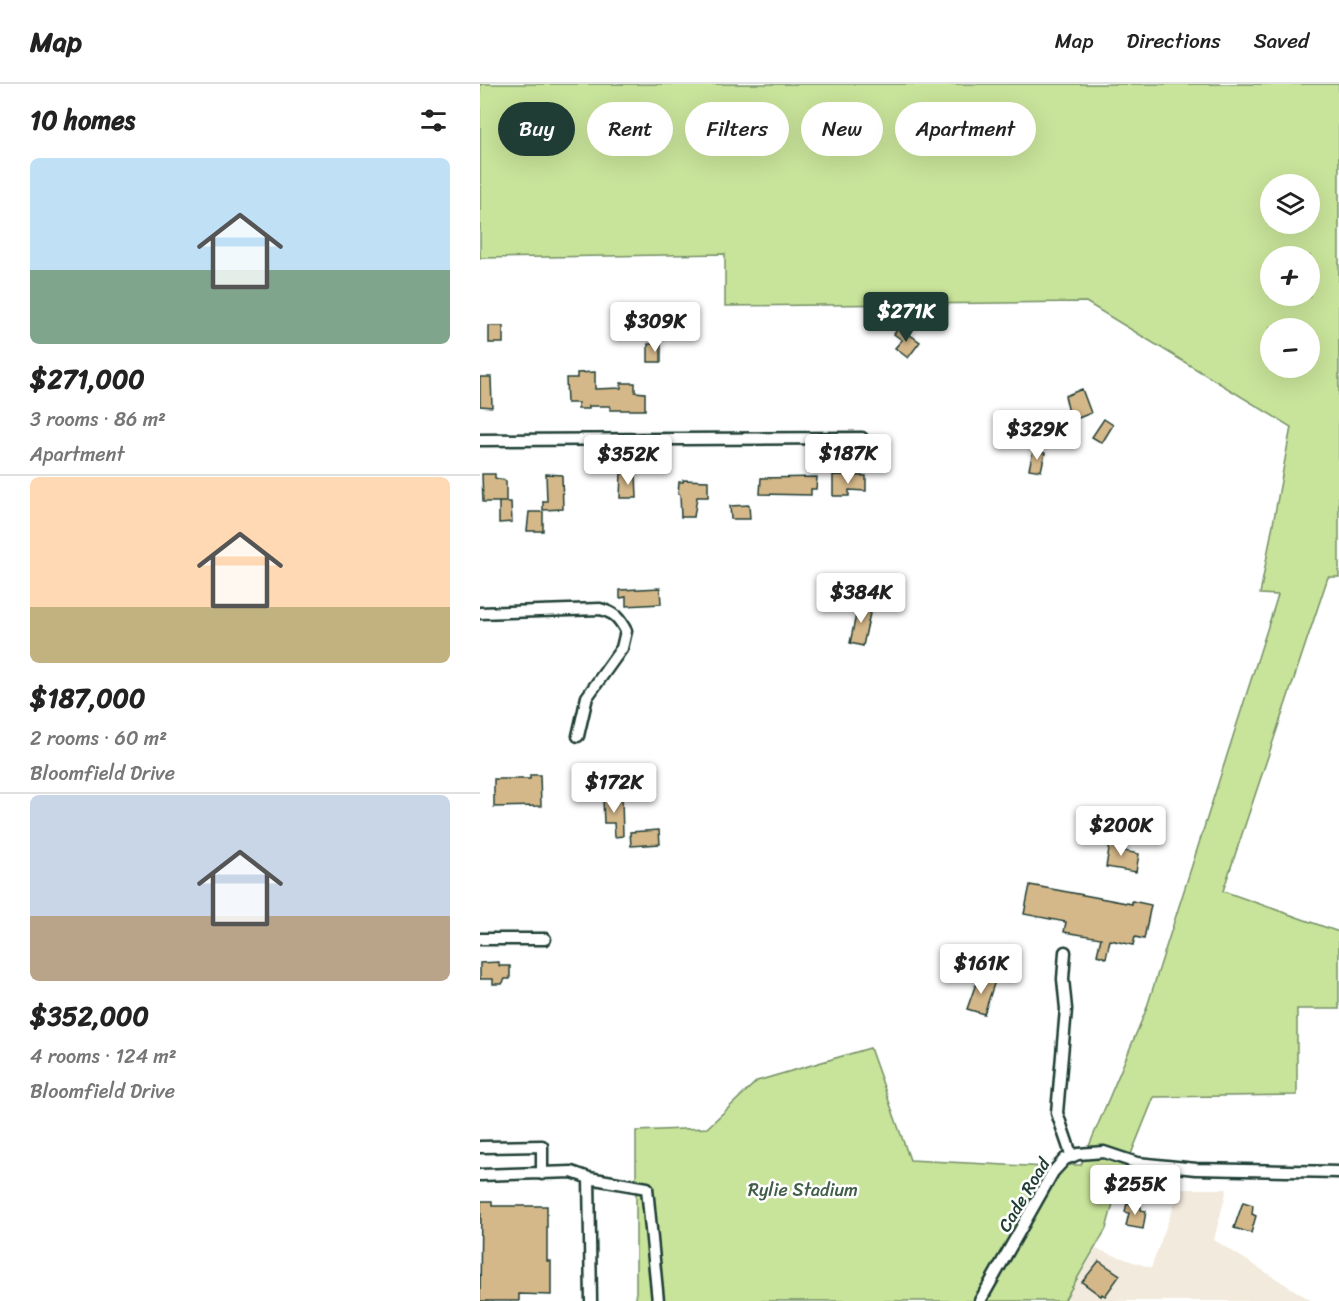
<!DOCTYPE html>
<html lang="en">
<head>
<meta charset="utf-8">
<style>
	body { margin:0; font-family:Sriracha,sans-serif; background:#f2f2f2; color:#222; height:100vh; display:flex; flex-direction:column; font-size:22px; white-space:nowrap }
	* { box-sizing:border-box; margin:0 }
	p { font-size:20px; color:#767676 }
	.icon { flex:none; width:33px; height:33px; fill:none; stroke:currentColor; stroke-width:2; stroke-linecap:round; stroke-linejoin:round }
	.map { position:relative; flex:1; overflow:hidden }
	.side { display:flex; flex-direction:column; background:#fff; width:480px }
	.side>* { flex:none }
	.hud { position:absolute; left:18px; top:18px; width:570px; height:54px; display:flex; gap:12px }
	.fabs { position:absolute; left:780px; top:90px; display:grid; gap:12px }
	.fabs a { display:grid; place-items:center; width:60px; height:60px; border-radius:50%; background:#fff; box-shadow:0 6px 24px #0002; font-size:30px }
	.price { position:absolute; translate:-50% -51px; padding:0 14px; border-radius:6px; background:#fff; color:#222; font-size:20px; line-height:39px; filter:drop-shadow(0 2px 3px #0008) }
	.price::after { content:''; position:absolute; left:50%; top:36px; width:18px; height:14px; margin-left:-9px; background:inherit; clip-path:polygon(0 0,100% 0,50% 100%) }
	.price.current { background:#1f3d34; color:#fff }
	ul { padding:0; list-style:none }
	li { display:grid; align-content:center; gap:12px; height:318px; padding:0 30px }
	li+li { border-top:2px solid #e0e0e0 }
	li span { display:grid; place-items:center; height:186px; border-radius:9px; color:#555 }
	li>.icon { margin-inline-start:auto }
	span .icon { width:108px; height:108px; fill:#fffc; stroke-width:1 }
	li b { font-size:26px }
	h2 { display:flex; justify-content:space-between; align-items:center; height:72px; padding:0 30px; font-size:26px }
	.pill { padding:0 21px; border-radius:27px; background:#fff; box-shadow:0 6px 24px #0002; font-size:21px; line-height:54px }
	.pill.current { background:#1f3d34; color:#fff }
	header { display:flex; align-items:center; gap:36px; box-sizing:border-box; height:84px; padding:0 30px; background:#fff; border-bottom:2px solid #e0e0e0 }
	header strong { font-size:28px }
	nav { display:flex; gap:33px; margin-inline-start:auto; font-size:21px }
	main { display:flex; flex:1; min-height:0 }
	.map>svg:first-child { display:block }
	.built { fill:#f2eadc }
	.green { fill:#c8e39a; stroke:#749067; stroke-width:1.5; fill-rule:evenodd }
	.building { fill:#d5b88a; stroke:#1f3d34; stroke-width:1.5 }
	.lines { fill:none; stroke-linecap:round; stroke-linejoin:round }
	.minor-casing { stroke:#1f3d34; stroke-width:15 }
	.minor { stroke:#fff; stroke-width:10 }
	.labels { text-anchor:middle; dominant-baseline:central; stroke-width:5; stroke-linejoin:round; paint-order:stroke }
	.park-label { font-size:18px; fill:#415e48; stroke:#fff }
	.street-label { font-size:18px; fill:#1f3d34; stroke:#fff }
</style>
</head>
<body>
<header>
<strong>Map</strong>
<nav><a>Map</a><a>Directions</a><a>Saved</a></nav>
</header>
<main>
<section class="side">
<h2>10 homes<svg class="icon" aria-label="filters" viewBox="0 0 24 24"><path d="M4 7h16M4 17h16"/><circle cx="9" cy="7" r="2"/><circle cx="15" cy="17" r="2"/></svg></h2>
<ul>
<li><span style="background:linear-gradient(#bfe0f5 60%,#7fa58c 0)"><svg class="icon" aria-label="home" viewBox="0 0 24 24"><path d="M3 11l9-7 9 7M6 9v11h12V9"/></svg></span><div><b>$271,000</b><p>3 rooms · 86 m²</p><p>Apartment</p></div></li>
<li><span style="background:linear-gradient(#ffd9b3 70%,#c2b280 0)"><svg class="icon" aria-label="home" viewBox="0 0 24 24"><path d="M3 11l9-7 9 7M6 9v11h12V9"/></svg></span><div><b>$187,000</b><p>2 rooms · 60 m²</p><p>Bloomfield Drive</p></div></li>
<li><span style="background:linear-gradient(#c9d6e8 65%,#b9a48a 0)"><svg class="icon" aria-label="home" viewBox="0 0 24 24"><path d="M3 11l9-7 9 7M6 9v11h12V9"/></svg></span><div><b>$352,000</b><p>4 rooms · 124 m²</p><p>Bloomfield Drive</p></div></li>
</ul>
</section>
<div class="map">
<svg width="859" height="1217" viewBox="0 0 859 1217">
	<rect width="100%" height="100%" fill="#fff"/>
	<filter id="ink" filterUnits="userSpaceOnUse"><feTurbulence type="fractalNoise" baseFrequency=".0167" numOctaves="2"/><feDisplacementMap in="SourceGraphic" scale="12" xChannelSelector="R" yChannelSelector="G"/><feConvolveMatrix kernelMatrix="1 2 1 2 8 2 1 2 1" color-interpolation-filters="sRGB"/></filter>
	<g filter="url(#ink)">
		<path class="built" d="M700 1105H747L734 1156 832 1217H584L616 1165 671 1184Z"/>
		<path class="green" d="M0 0H859V493H848L743 807 859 848V925H817V1011L674 1013 637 1105 626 1145 584 1217H156V1047L227 1044 277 997 390 964 430 1076 566 1083 568 1081H601L666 926 798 511 780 510 811 343 606 218 245 222V170L0 174ZM790 100H830V140H790ZM790 172H830V212H790ZM790 244H830V284H790Z"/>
		<path class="building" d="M9 242H23V259H9Z
			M419 243 440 258 428 274 415 264 422 256 414 250Z
			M168 260H181V278H168Z
			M115 288V305L141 304V299H155V308L165 309V326H130V322H109V325H98V319H87L86 294H97V289Z
			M0 293H11L12 323 0 322Z
			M602 305 611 329 591 337 585 312Z
			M624 335 633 341 622 359 612 353Z
			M553 367 565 369 561 387 549 385Z
			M141 389 156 390 157 414H140Z
			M2 390H15V394L26 397V418H3Z
			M66 390 82 391 83 425 63 426V417H67Z
			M353 391 386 392V407L369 406V412H353Z
			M337 393 336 405H331V411L280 410 281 394Z
			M203 396 228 397V413H217L214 433H201L200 411 198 410 199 398H203Z
			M19 418H31L32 438 19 439Z
			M269 421 270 435H251L250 422Z
			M49 428H63V447H47Z
			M180 504 181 520 146 522V513L140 514V506Z
			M379 517 392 520 383 562 370 559Z
			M50 691H60L61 722 14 723V695H50Z
			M142 714 143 752 135 753 134 739H124L123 715Z
			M179 746 180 760 151 762 150 748Z
			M631 753 646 756 644 767 659 770 656 788 626 783Z
			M550 801 652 820V817L671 821 664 855 655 853 653 861 630 856 626 874 617 871 621 854 584 848 586 838 544 830Z
			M19 878V882H30V895H25L22 900H13V895H0V879Z
			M499 891 515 897 504 930 487 925Z
			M1 1117H12V1122H67V1177H71V1211L39 1210V1217H0Z
			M763 1118 773 1121 772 1130 776 1132 771 1149 754 1144Z
			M647 1119 661 1123V1126L666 1127 663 1145 646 1142 649 1129 645 1128Z
			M619 1177 640 1191 625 1212 622 1210 621 1212 602 1198Z"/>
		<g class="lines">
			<g class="minor-casing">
				<path id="minor" d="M0 356 382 354
					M0 529 120 525C135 529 139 534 146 547L142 564 107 613 98 652
					M0 855H65
					M585 868 583 895 586 925 577 1029 592 1073
					M0 1063 62 1062V1090
					M0 1091 92 1088 109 1094
					M111 1217 109 1094 167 1104 178 1217
					M500 1217 573 1088 585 1075 598 1070 624 1068 657 1079 716 1085 859 1088"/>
			</g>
			<use href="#minor" class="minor"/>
		</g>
	</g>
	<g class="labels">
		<g class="park-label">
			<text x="323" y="1106">Rylie Stadium</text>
		</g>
		<g class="street-label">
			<text transform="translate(544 1111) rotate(-59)">Cade Road</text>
		</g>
	</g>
</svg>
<div class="fabs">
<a><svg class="icon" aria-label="layers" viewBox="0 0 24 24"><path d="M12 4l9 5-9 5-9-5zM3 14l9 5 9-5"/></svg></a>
<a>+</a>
<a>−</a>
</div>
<b class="price current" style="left:426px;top:259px">$271K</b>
<b class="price" style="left:175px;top:269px">$309K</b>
<b class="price" style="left:557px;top:377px">$329K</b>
<b class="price" style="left:368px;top:401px">$187K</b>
<b class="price" style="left:148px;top:402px">$352K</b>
<b class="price" style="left:381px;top:540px">$384K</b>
<b class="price" style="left:134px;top:730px">$172K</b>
<b class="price" style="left:641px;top:773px">$200K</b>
<b class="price" style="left:501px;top:911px">$161K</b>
<b class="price" style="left:655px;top:1132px">$255K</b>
<div class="hud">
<a class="pill current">Buy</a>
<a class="pill">Rent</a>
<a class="pill">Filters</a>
<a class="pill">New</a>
<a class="pill">Apartment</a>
</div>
</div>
</main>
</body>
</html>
